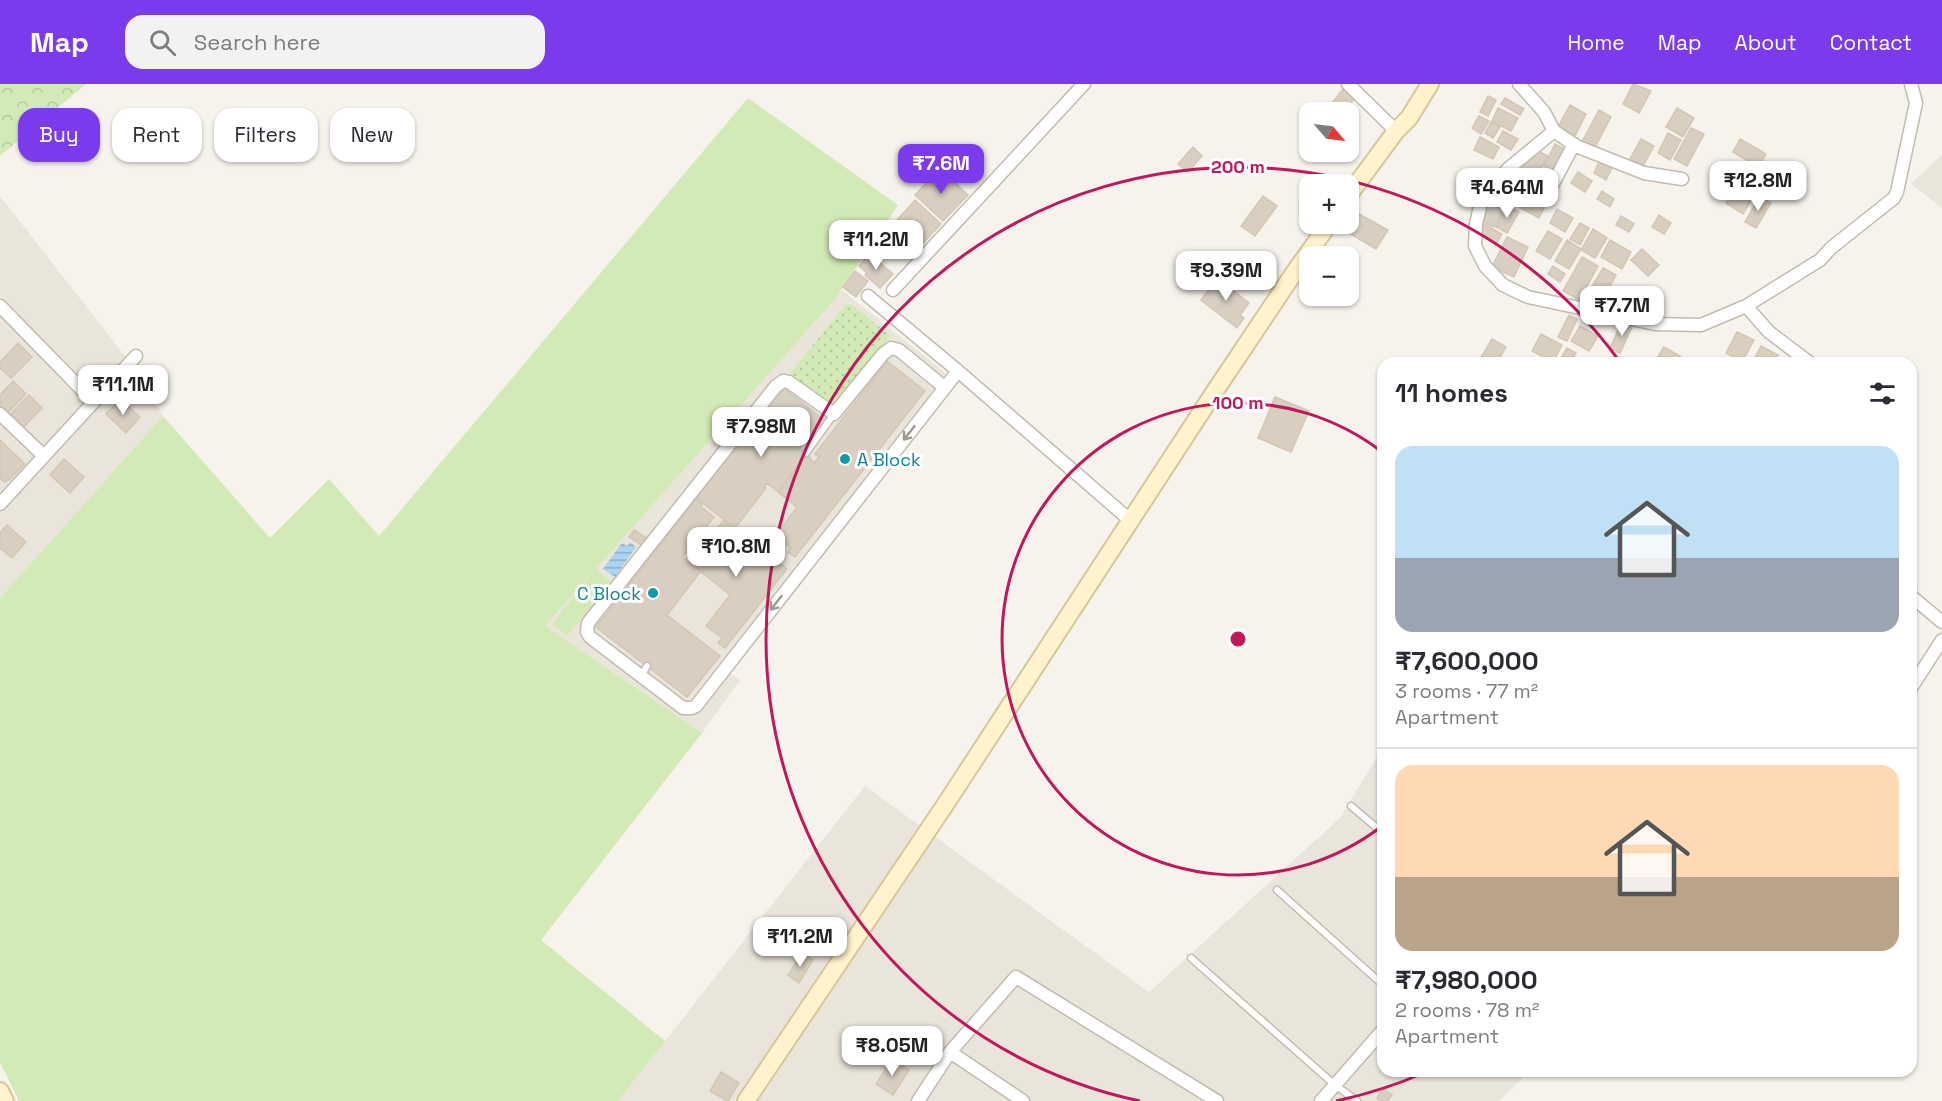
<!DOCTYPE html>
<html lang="en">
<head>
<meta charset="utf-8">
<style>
	body { margin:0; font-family:"Space Grotesk",sans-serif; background:#f2f2f3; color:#2b2b33; height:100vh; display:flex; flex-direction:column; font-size:22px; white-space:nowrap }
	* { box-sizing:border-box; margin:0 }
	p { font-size:20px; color:#7c7c81 }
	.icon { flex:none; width:33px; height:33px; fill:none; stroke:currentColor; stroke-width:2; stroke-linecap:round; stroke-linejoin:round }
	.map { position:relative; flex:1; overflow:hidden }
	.panel { position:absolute; left:1377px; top:273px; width:540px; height:720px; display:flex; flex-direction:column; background:#fff; border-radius:18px; box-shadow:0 2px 4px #0004 }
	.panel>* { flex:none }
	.guide { position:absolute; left:18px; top:24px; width:570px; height:54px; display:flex; gap:12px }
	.needle { width:39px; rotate:118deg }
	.buttons { position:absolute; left:1299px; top:18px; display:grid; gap:12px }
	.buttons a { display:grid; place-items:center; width:60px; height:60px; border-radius:12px; background:#fff; box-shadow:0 2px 4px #0004; font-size:30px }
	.price { position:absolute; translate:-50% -51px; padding:0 14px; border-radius:12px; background:#fff; color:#222; font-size:20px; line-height:39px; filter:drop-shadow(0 2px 3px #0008) }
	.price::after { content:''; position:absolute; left:50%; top:36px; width:18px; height:14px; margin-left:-9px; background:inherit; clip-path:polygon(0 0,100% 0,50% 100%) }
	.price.selected { background:#7c3aed; color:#fff }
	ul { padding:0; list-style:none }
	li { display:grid; align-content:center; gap:12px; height:318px; padding:0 18px }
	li+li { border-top:2px solid #e1e1e2 }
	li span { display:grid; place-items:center; height:186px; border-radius:18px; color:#555 }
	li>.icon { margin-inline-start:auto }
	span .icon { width:108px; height:108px; fill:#fffc; stroke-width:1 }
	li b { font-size:26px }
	h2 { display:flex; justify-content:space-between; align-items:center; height:72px; padding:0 18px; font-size:26px }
	.chip { padding:0 21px; border-radius:18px; background:#fff; box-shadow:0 2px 4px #0004; font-size:21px; line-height:54px }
	.chip.selected { background:#7c3aed; color:#fff }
	header { display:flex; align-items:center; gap:36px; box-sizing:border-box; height:84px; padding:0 30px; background:#7c3aed; color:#fff }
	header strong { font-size:28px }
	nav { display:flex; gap:33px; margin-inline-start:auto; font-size:21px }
	.search { width:420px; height:54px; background:#f2f2f3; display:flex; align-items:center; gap:15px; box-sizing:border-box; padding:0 21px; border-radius:18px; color:#7c7c81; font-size:22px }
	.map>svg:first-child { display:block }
	.residential { fill:#eae5da }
	.grass { fill:#d2eab5 }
	.park { fill:url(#park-crowns) }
	.garden { fill:url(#garden-dots) }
	.water { fill:url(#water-rules) }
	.building { fill:#d8cfc1; stroke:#d3c7b4; stroke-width:1.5 }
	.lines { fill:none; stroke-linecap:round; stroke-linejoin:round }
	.lane-casing { stroke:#c2bbae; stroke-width:9 }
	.street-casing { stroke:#c2bbae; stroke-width:15 }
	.secondary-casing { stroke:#d6c79b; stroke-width:20 }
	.lane { stroke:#fff; stroke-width:6 }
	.street { stroke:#fff; stroke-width:12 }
	.secondary { stroke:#fff3cd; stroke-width:16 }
	.oneway { stroke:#9c9892 }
	.ring { fill:none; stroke:#c2185b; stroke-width:3 }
	.culture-dot { fill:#0f9aa8; stroke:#fff; stroke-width:2 }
	.labels { text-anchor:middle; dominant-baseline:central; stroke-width:6; stroke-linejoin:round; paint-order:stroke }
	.culture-label { font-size:18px; fill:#0d838f; stroke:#fff; text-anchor:start }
	.centre { fill:#c2185b; stroke:#fff; stroke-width:3 }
	.ring-label { font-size:18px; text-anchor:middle; font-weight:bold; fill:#c2185b; stroke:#fff; stroke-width:6; stroke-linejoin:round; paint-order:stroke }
</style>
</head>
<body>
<header>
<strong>Map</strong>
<div class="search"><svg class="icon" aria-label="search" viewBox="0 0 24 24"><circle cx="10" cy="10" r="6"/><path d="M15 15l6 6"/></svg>Search here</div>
<nav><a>Home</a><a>Map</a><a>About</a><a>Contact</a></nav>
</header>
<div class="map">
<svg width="1942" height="1017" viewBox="0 0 1942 1017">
	<defs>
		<pattern id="park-crowns" width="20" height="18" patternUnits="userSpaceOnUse" patternTransform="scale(1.5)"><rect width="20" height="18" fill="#d2eab5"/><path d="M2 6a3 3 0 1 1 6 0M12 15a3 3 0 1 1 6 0" fill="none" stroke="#b6ca9c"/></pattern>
		<pattern id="garden-dots" width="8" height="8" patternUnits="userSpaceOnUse" patternTransform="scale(1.5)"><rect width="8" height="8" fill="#d2eab5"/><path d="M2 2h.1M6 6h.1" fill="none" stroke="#b6ca9c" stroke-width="1.8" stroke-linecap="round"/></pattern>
		<pattern id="water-rules" width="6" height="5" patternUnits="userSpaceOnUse" patternTransform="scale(1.5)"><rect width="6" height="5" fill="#a9d4f2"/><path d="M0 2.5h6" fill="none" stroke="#8caec5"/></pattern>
	</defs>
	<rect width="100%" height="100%" fill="#f6f3ec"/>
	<path class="residential" d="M1942 71V124L1911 100Z
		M0 112 143 295 163 332 0 514Z
		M842 206 958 299 728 588 740 596 702 649 545 542Z
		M1383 663V987H1530L1499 1017H618L865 702 1149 908 1340 734Z"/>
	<path class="grass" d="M748 14 898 121 835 215 545 542 702 649 541 856 665 957 618 1017H19L0 978V514L163 332 270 454 329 395 379 452Z
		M596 485 611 498 567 552 552 540Z"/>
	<path class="park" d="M0 0H86L0 72Z"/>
	<path class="garden" d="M849 220 853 221 890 252 838 316 829 319 824 318 789 291 845 221Z"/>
	<path class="water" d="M630 458 636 463 615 493 603 485 622 459 627 462Z"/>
	<path class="building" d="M1633 0 1651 7 1639 29 1623 20Z
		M1343 5 1354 15 1347 24 1352 29 1348 34V28H1325Z
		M1488 12 1496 16 1488 32 1480 28Z
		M1505 14 1524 25 1520 31 1501 20Z
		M1570 21 1586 30 1575 52 1558 43Z
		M1498 24 1518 34 1511 47 1492 37Z
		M1677 24 1694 34 1683 53 1666 43Z
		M1599 26 1611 33 1594 65 1582 58Z
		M1479 32 1489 37 1481 50 1472 44Z
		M1491 38 1500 43 1493 54 1485 49Z
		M1691 44 1704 50 1687 82 1674 75Z
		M1503 47 1518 55 1511 66 1497 58Z
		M1668 49 1681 56 1670 76 1658 69Z
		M1480 53 1499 63 1493 75 1474 66Z
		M1641 55 1654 62 1643 82 1630 75Z
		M1740 55 1766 70 1758 83 1733 68Z
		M1555 60 1566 66 1555 88 1544 82Z
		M1193 63 1202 72 1188 88 1178 80Z
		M1534 65 1548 72 1536 93 1522 85Z
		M1599 78 1612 84 1606 96 1594 89Z
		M1765 78 1790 93 1783 106 1757 91Z
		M940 84 968 111 943 137 915 111Z
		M1578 88 1592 97 1585 108 1571 99Z
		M1724 89 1736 96 1729 108 1717 100Z
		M1499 98 1514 107 1507 118 1492 109Z
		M1736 104 1752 115 1743 130 1726 119Z
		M1519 106 1546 120 1539 134 1512 119Z
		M1602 107 1614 115 1610 123 1597 115Z
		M1310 108V131L1299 124Z
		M1263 112 1277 122 1255 152 1241 142Z
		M1760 112 1771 119 1756 144 1745 138Z
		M1489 113 1506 121 1494 143 1478 135Z
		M915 116 941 140 923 159 898 135Z
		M1507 122 1519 128 1507 149 1496 143Z
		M1557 125 1573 134 1565 148 1550 139Z
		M1359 130 1388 146 1376 165 1349 149Z
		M1659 131 1671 139 1664 150 1652 143Z
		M1621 132 1634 140 1629 148 1616 141Z
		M1482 139 1502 150 1497 159 1477 148Z
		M1580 139 1589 144 1580 161 1570 155Z
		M1593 145 1607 154 1595 174 1581 166Z
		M1548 147 1562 155 1550 175 1536 167Z
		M1507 153 1528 163 1514 193 1492 183Z
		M1567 156 1581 165 1569 185 1555 177Z
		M1610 156 1631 168 1622 185 1601 173Z
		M1642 165 1659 181 1648 192 1631 176Z
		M870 170 893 190 880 204 865 191 867 189 859 182Z
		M1582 173 1598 182 1579 216 1563 207Z
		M1553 182 1565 190 1560 198 1548 190Z
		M1603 184 1616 191 1601 219 1587 211Z
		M855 187 868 197 856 213 843 203Z
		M1217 194 1249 219 1240 231 1244 234 1237 244 1201 216Z
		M1569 231 1577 235 1567 257 1558 253Z
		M1623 236 1633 241 1620 269 1610 264Z
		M1580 242 1598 252 1589 267 1571 257Z
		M1737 248 1754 256 1742 278 1726 269Z
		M1541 250 1562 261 1553 278 1532 267Z
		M1492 255 1506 263 1497 279H1487L1480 275Z
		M18 259 32 273 11 294 0 284V278Z
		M1761 262 1778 271 1773 279H1752Z
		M1664 263 1683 274 1680 279H1654Z
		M1567 264 1576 269 1570 279H1558Z
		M887 277 925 307 795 473 788 468 791 464 775 452 797 423 778 408 807 370 814 379 819 373 815 370Z
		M13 297 26 310 5 332 0 327V311Z
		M783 303 823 335 800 364 807 370 778 408 767 399 764 403 766 404 735 444 696 414Z
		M29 311 42 324 21 346 8 333Z
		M1275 313 1309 327 1291 368 1258 354Z
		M120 315 140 333 126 349 106 330Z
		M0 356 25 380 9 396 8 395 5 398 0 395Z
		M64 375 84 393 70 409 50 391Z
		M696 415 702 420 701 423 714 433 702 449 709 455 699 469 691 463 682 473 701 487 667 531 720 572 687 613 596 543Z
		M724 436 787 485 725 564 718 559 722 554 706 542 730 511 690 479Z
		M7 441 26 458 12 474 0 464V449Z
		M634 446 648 455 643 462 629 453Z
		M818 842 837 853 829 868 810 856Z
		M802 869 813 876 799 899 788 891Z
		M892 975 909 986 893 1011 876 1000Z
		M721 988 739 999 728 1017 710 1007Z
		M1383 1005 1392 1011 1387 1017H1381L1377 1014Z"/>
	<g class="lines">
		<g class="lane-casing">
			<path id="lane" d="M806 369 834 330
				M641 592 647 582
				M1351 722 1383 749
				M1277 806 1383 901
				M1191 874 1335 1001 1357 1017
				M1487 987 1489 988"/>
		</g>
		<g class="street-casing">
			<path id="street" d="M1348 0 1396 47
				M1519 0 1544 28 1554 47 1576 62 1644 89 1682 95
				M1554 47 1509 84 1482 114 1476 140 1475 162 1485 182 1503 201 1528 213 1655 240 1701 241 1746 222 1820 176 1831 164 1894 114 1897 108 1916 19 1911 0
				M1548 109 1574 60
				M893 206 1084 0
				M868 212 958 287 1131 437
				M0 222 94 318
				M1746 222 1769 248 1810 279
				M944 303 899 266 891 264 883 270 834 330 789 298 783 297 776 302 588 539 587 548 590 553 683 624H692L696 622 958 287
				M0 330 43 371
				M0 420 136 272
				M1911 512 1942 538
				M1911 604 1942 556
				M950 968 1023 1017
				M918 1017 950 968 1016 893 1217 1017
				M1321 1017 1383 946"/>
		</g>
		<g class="secondary-casing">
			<path id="secondary" d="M1348 112 1396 47 1409 34 1430 0
				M0 1007 5 1017
				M746 1017 945 721 1215 307 1296 186 1329 140"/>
		</g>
		<use href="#lane" class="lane"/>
		<use href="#street" class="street"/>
		<use href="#secondary" class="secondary"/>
	</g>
	<defs><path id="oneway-shaft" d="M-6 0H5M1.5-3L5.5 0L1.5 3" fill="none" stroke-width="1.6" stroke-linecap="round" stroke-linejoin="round" transform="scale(1.5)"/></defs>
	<g class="oneway">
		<use href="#oneway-shaft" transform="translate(909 349) rotate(128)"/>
		<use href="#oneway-shaft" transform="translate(776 519) rotate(128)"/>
	</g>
	<g class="ring">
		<path d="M1382 742A236 236 0 1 1 1382 368"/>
		<path d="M1426 988A472 472 0 0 1 1336 1017M1140 1017A472 472 0 1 1 1620 278"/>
	</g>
	<g class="culture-dot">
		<circle cx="845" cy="375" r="6"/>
		<circle cx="653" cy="509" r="6"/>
	</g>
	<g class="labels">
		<g class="culture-label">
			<text x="857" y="375">A Block</text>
			<text x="641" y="509" text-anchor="end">C Block</text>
		</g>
	</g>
	<circle cx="1238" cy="555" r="9" class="centre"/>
	<g class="ring-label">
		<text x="1238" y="89">200 m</text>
		<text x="1238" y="325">100 m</text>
	</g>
</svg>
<div class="buttons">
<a><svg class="needle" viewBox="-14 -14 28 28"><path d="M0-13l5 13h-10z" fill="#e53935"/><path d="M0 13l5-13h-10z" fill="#7c7c81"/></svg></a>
<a>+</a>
<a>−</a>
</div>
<b class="price selected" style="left:941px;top:111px">₹7.6M</b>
<b class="price" style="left:1758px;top:128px">₹12.8M</b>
<b class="price" style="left:1507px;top:135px">₹4.64M</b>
<b class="price" style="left:876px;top:187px">₹11.2M</b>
<b class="price" style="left:1226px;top:218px">₹9.39M</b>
<b class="price" style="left:1622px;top:253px">₹7.7M</b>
<b class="price" style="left:123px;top:332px">₹11.1M</b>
<b class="price" style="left:761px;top:374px">₹7.98M</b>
<b class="price" style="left:736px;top:494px">₹10.8M</b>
<b class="price" style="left:800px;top:884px">₹11.2M</b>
<b class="price" style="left:892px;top:993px">₹8.05M</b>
<div class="guide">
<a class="chip selected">Buy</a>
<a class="chip">Rent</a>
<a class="chip">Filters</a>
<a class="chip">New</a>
</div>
<section class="panel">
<h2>11 homes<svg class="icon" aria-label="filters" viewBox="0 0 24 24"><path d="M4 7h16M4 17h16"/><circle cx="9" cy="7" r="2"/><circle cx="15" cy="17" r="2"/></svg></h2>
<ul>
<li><span style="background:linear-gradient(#bfe0f5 60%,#9aa5b1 0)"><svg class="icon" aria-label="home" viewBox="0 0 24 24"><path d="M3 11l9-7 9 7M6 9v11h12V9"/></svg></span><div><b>₹7,600,000</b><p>3 rooms · 77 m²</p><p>Apartment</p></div></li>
<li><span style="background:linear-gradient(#ffd9b3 60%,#b9a48a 0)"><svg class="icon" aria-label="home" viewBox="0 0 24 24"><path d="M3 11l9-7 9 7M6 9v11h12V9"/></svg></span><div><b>₹7,980,000</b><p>2 rooms · 78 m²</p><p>Apartment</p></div></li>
</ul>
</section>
</div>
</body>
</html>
